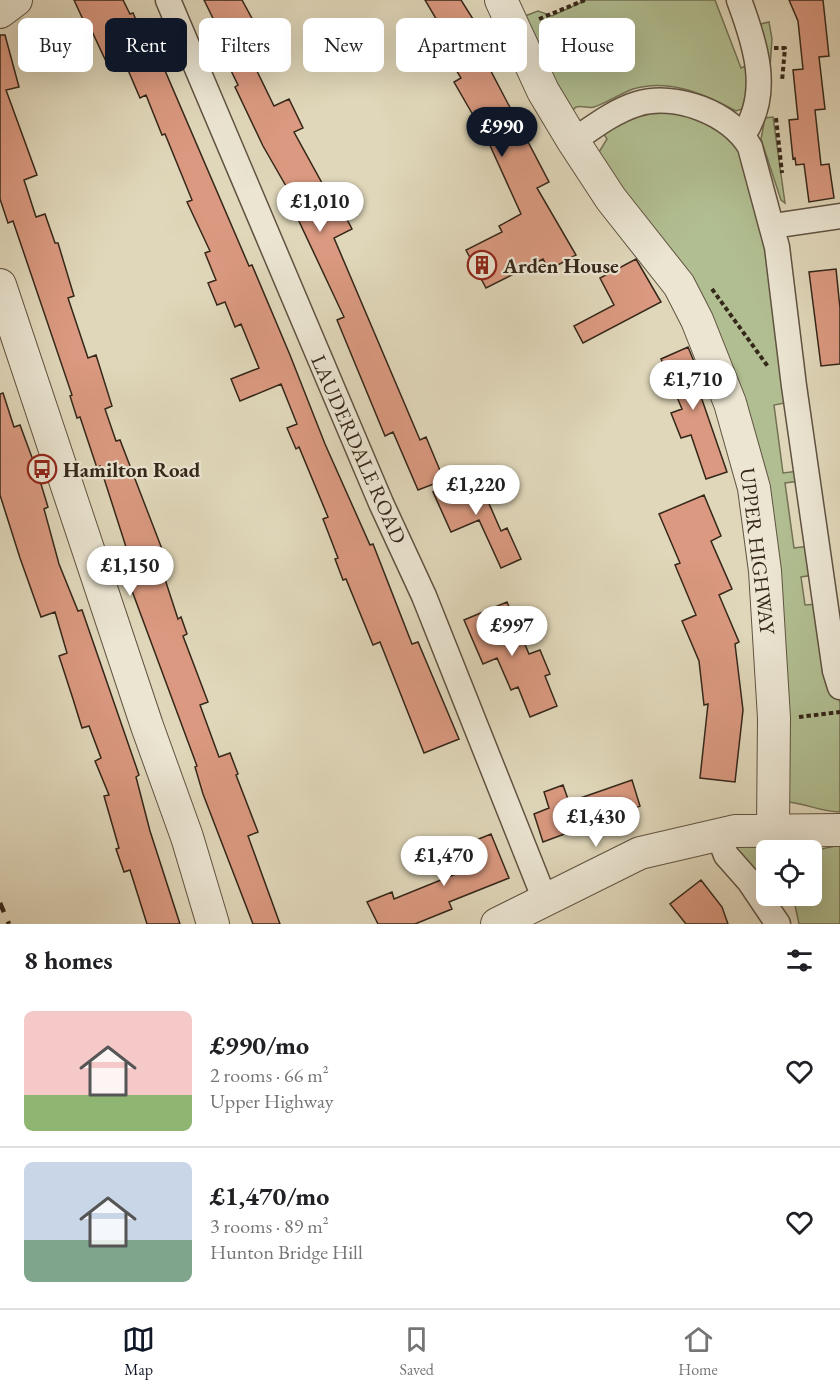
<!DOCTYPE html>
<html lang="en">
<head>
<meta charset="utf-8">
<style>
	body { margin:0; font-family:"EB Garamond",serif; background:#f2f2f2; color:#202124; height:100vh; display:flex; flex-direction:column; font-size:22px; white-space:nowrap }
	* { box-sizing:border-box; margin:0 }
	p { font-size:20px; color:#757577 }
	.icon { flex:none; width:33px; height:33px; fill:none; stroke:currentColor; stroke-width:2; stroke-linecap:round; stroke-linejoin:round }
	.map { position:relative; height:924px; overflow:hidden }
	.panel { display:flex; flex-direction:column; background:#fff; flex:1 }
	.panel>* { flex:none }
	.banner { position:absolute; left:18px; top:18px; width:804px; height:54px; display:flex; gap:12px }
	.buttons { position:absolute; left:756px; top:840px; display:grid; gap:12px }
	.buttons a { display:grid; place-items:center; width:66px; height:66px; border-radius:9px; background:#fff; box-shadow:0 6px 24px #0002; font-size:30px }
	.price { position:absolute; translate:-50% -51px; padding:0 14px; border-radius:21px; background:#fff; color:#222; font-size:20px; line-height:39px; filter:drop-shadow(0 2px 3px #0008) }
	.price::after { content:''; position:absolute; left:50%; top:36px; width:18px; height:14px; margin-left:-9px; background:inherit; clip-path:polygon(0 0,100% 0,50% 100%) }
	.price.on { background:#111827; color:#fff }
	ul { padding:0; list-style:none }
	li { display:flex; align-items:center; gap:18px; height:150px; padding:0 24px }
	li+li { border-top:2px solid #e0e0e0 }
	li span { display:grid; place-items:center; flex:none; width:168px; height:120px; border-radius:9px; color:#555 }
	li>.icon { margin-inline-start:auto }
	span .icon { width:72px; height:72px; fill:#fffc; stroke-width:1 }
	li b { font-size:26px }
	h2 { display:flex; justify-content:space-between; align-items:center; height:72px; padding:0 24px; font-size:26px }
	.chip { padding:0 21px; border-radius:9px; background:#fff; box-shadow:0 6px 24px #0002; font-size:21px; line-height:54px }
	.chip.on { background:#111827; color:#fff }
	.tabs { display:flex; justify-content:space-around; align-items:center; height:84px; border-top:2px solid #e0e0e0; background:#fff; font-size:16px; color:#757577 }
	.tabs a { display:grid; justify-items:center; gap:3px }
	.tabs .on { color:#111827 }
	.map>svg:first-child { display:block }
	.green { fill:#b1be91; stroke:#737255; stroke-width:1.5 }
	.building { fill:#da9980; stroke:#352719; stroke-width:1.5 }
	.lines { fill:none; stroke-linecap:round; stroke-linejoin:round }
	.minor-casing { stroke:#605341; stroke-width:27 }
	.tertiary-casing { stroke:#605341; stroke-width:34 }
	.path { stroke:#352719; stroke-width:4; stroke-dasharray:4.5 3; stroke-linecap:butt }
	.minor { stroke:#ebe5d2; stroke-width:24 }
	.tertiary { stroke:#ebe5d2; stroke-width:32 }
	.rail { stroke:#352719; stroke-width:4.5; stroke-dasharray:10 10; stroke-linecap:butt }
	.labels { text-anchor:middle; dominant-baseline:central; stroke-width:4.5; stroke-linejoin:round; paint-order:stroke }
	.poi-label { font-size:21px; font-weight:bold; fill:#352719; stroke:#ebe5d2; text-anchor:start }
	.street-label { font-size:21px; fill:#352719; stroke:#ebe5d2 }
</style>
</head>
<body>
<div class="map">
<svg width="840" height="924" viewBox="0 0 840 924">
	<rect width="100%" height="100%" fill="#e0d7ba"/>
	<filter id="stains"><feTurbulence type="fractalNoise" baseFrequency=".00333" numOctaves="4"/><feColorMatrix values="0 0 0 0 .2 0 0 0 0 .09 0 0 0 0 .02 0 0 0 .5 -.17"/></filter>
	<radialGradient id="worn" r=".72"><stop offset=".6" stop-color="#630" stop-opacity="0"/><stop offset="1" stop-color="#630" stop-opacity=".3"/></radialGradient>
	<path class="green" d="M586 0H715L741 68 755 62 742 109 736 111C704 94 669 78 633 89 619 94 607 103 594 107 588 109 583 105 576 107L569 114 525 16 538 11 552 16Z
		M769 22 772 39 770 67 756 25Z
		M638 112 691 113 738 140 754 177 790 402 774 405 783 473 799 471 800 481 785 483 794 548 810 546 814 575 801 577 805 605 818 604 840 703V812C822 812 807 804 789 802L787 797 739 398 596 157 607 139 602 131Z
		M773 117 785 203 781 200 761 139 765 118Z
		M766 843V883L763 885 731 847Z
		M840 845V924H799L793 896H812V851Z"/>
	<path class="building" d="M74 0H123L130 14 133 13 154 61 160 59 249 266 252 265 290 355 325 444 370 545 373 544 412 644 418 642 459 739 424 753 380 642 373 645 346 579 343 580 335 559 338 558 323 519 328 517 299 447 296 449 287 428 297 424 281 384 240 401 231 379 259 368 241 324 235 327 225 302 217 305 208 283 216 280 205 253 210 251 187 202 192 200 165 134 162 135 146 95 140 98 125 63 110 70 89 25 86 26Z
		M204 0H242L255 24 248 28 266 63 256 69 274 106 289 99 303 128 294 132 338 212 342 210 352 229 334 238 420 440 426 437 444 480 418 490 393 432 385 436 337 320 344 317 297 217 302 214 263 146 235 87 238 85 222 52 228 49Z
		M425 0H461L473 19 469 22 486 52 482 54 549 182 537 188 576 255 549 270 543 259 486 288 466 250 502 232 499 226 521 214 488 141 454 82 461 78 440 43 448 39Z
		M789 0H823L829 56 819 57 825 109 815 110 821 165 829 164 834 198 809 202 804 164 796 165 795 158 793 159 789 120 798 119 793 70 803 69 798 21Z
		M0 35H5L19 87 6 90 37 175 24 180 36 217 45 214 55 243H58L74 296 68 298 88 358 96 355 112 406 105 409 116 441 120 440 167 562 160 564 178 619 181 617 187 634 183 636 208 702 200 705 219 757 230 753 238 774 236 775 258 832 248 836 280 924H253L203 794 195 767 197 766 128 580 136 578 100 466 97 468 80 417 77 418 70 396 72 395 13 221 8 223 0 199Z
		M636 259 661 302 583 343 574 326 614 305 600 278Z
		M836 269 840 308V364L821 366 809 272Z
		M688 347 704 386 698 388 727 472 706 479 691 435 681 438 671 413 682 409 661 359Z
		M3 393 14 427 20 425 37 471 48 507 44 509 59 564 78 611 82 610 139 775 136 777 150 831 180 924H147L130 870 124 872 116 849 119 848 104 796 109 795 95 761 101 758 89 726 82 728 73 699 59 656 67 653 55 612 41 617 20 558 0 495V394Z
		M476 474 501 531 507 528 521 559 501 568 479 520 451 532 433 492Z
		M704 495 721 536 711 541 732 589 719 595 739 642 735 644 743 710 735 782 700 778 708 704 704 705 699 661 682 621 696 615 675 565 680 563 659 514Z
		M507 602 529 654 540 650 550 674 545 676 557 706 530 717 518 687 511 690 497 658 483 664 464 620Z
		M632 780 640 806 543 842 534 814 549 808 544 792 563 785 569 802Z
		M491 834 509 878 449 902 452 909 415 924H378L367 902 392 892 394 899 468 869 459 847Z
		M701 880 722 907 728 924H686L670 904Z"/>
	<g class="lines">
		<g class="minor-casing">
			<path id="minor" d="M168 0 381 503 424 596 545 900
				M739 0C755 43 772 93 743 135
				M573 141C592 128 614 111 637 104 675 92 731 113 750 147L777 247 794 386 835 671 840 687
				M773 226 840 216
				M773 829 774 850
				M718 834 726 855 749 881 778 924"/>
		</g>
		<g class="tertiary-casing">
			<path id="tertiary" d="M501 0 543 91 573 141 611 199 679 285 697 320 730 403 754 488 765 571 774 718 773 829
				M0 12 16 0
				M0 285 147 726 187 837 213 924
				M497 924 640 853 735 831 840 830"/>
		</g>
		<path class="path" d="M539 19 585 0
			M774 48H785L782 81
			M776 118 782 173
			M712 289 769 368
			M799 717 840 712"/>
		<use href="#minor" class="minor"/>
		<use href="#tertiary" class="tertiary"/>
		<path class="rail" d="M0 903 9 924"/>
	</g>
	<defs>
		<g id="building-ring" transform="scale(1.5)"><circle r="9.5" fill="#ebe5d2" stroke="#8f2418" stroke-width="1.5"/><path d="M-4-6H4V6H1V3H-1V6H-4ZM-2.5-4.3h1.7v1.8h-1.7ZM.8-4.3h1.7v1.8H.8ZM-2.5-1h1.7V.8h-1.7ZM.8-1h1.7V.8H.8Z" fill="#8f2418"/></g>
		<g id="bus-ring" transform="scale(1.5)"><circle r="9.5" fill="#ebe5d2" stroke="#8f2418" stroke-width="1.5"/><path d="M-5-6H5V4H4V6H2V4H-2V6H-4V4H-5ZM-3.5-4V0h7V-4ZM-3.5 1.2v1.5H-2V1.2ZM2 1.2v1.5H3.5V1.2Z" fill="#8f2418"/></g>
	</defs>
	<g fill-rule="evenodd">
		<use href="#building-ring" x="482" y="265"/>
		<use href="#bus-ring" x="42" y="469"/>
	</g>
	<g class="labels">
		<g class="poi-label">
			<text x="503" y="265">Arden House</text>
			<text x="63" y="469">Hamilton Road</text>
		</g>
		<g class="street-label">
			<text transform="translate(359 449) rotate(66)">LAUDERDALE ROAD</text>
			<text transform="translate(758 551) rotate(83)">UPPER HIGHWAY</text>
		</g>
	</g>
	<rect width="100%" height="100%" filter="url(#stains)"/>
	<rect width="100%" height="100%" fill="url(#worn)"/>
</svg>
<div class="buttons">
<a><svg class="icon" aria-label="locate" viewBox="0 0 24 24"><circle cx="12" cy="12" r="6"/><path d="M12 2v4M12 18v4M2 12h4M18 12h4"/></svg></a>
</div>
<b class="price on" style="left:502px;top:158px">£990</b>
<b class="price" style="left:320px;top:233px">£1,010</b>
<b class="price" style="left:693px;top:411px">£1,710</b>
<b class="price" style="left:476px;top:516px">£1,220</b>
<b class="price" style="left:130px;top:597px">£1,150</b>
<b class="price" style="left:512px;top:657px">£997</b>
<b class="price" style="left:596px;top:848px">£1,430</b>
<b class="price" style="left:444px;top:887px">£1,470</b>
<div class="banner">
<a class="chip">Buy</a>
<a class="chip on">Rent</a>
<a class="chip">Filters</a>
<a class="chip">New</a>
<a class="chip">Apartment</a>
<a class="chip">House</a>
</div>
</div>
<section class="panel">
<h2>8 homes<svg class="icon" aria-label="filters" viewBox="0 0 24 24"><path d="M4 7h16M4 17h16"/><circle cx="9" cy="7" r="2"/><circle cx="15" cy="17" r="2"/></svg></h2>
<ul>
<li><span style="background:linear-gradient(#f6c9c9 70%,#8fb573 0)"><svg class="icon" aria-label="home" viewBox="0 0 24 24"><path d="M3 11l9-7 9 7M6 9v11h12V9"/></svg></span><div><b>£990/mo</b><p>2 rooms · 66 m²</p><p>Upper Highway</p></div><svg class="icon" aria-label="heart" viewBox="0 0 24 24"><path d="M12 20l-8-8c-3-5 5-10 8-4 3-6 11-1 8 4z"/></svg></li>
<li><span style="background:linear-gradient(#c9d6e8 65%,#7fa58c 0)"><svg class="icon" aria-label="home" viewBox="0 0 24 24"><path d="M3 11l9-7 9 7M6 9v11h12V9"/></svg></span><div><b>£1,470/mo</b><p>3 rooms · 89 m²</p><p>Hunton Bridge Hill</p></div><svg class="icon" aria-label="heart" viewBox="0 0 24 24"><path d="M12 20l-8-8c-3-5 5-10 8-4 3-6 11-1 8 4z"/></svg></li>
</ul>
</section>
<nav class="tabs">
<a class="on"><svg class="icon" aria-label="map" viewBox="0 0 24 24"><path d="M3 6l6-2 6 2 6-2v14l-6 2-6-2-6 2zM9 4v14M15 6v14"/></svg>Map</a>
<a><svg class="icon" aria-label="saved" viewBox="0 0 24 24"><path d="M7 4h10v16l-5-4-5 4z"/></svg>Saved</a>
<a><svg class="icon" aria-label="home" viewBox="0 0 24 24"><path d="M3 11l9-7 9 7M6 9v11h12V9"/></svg>Home</a>
</nav>
</body>
</html>
